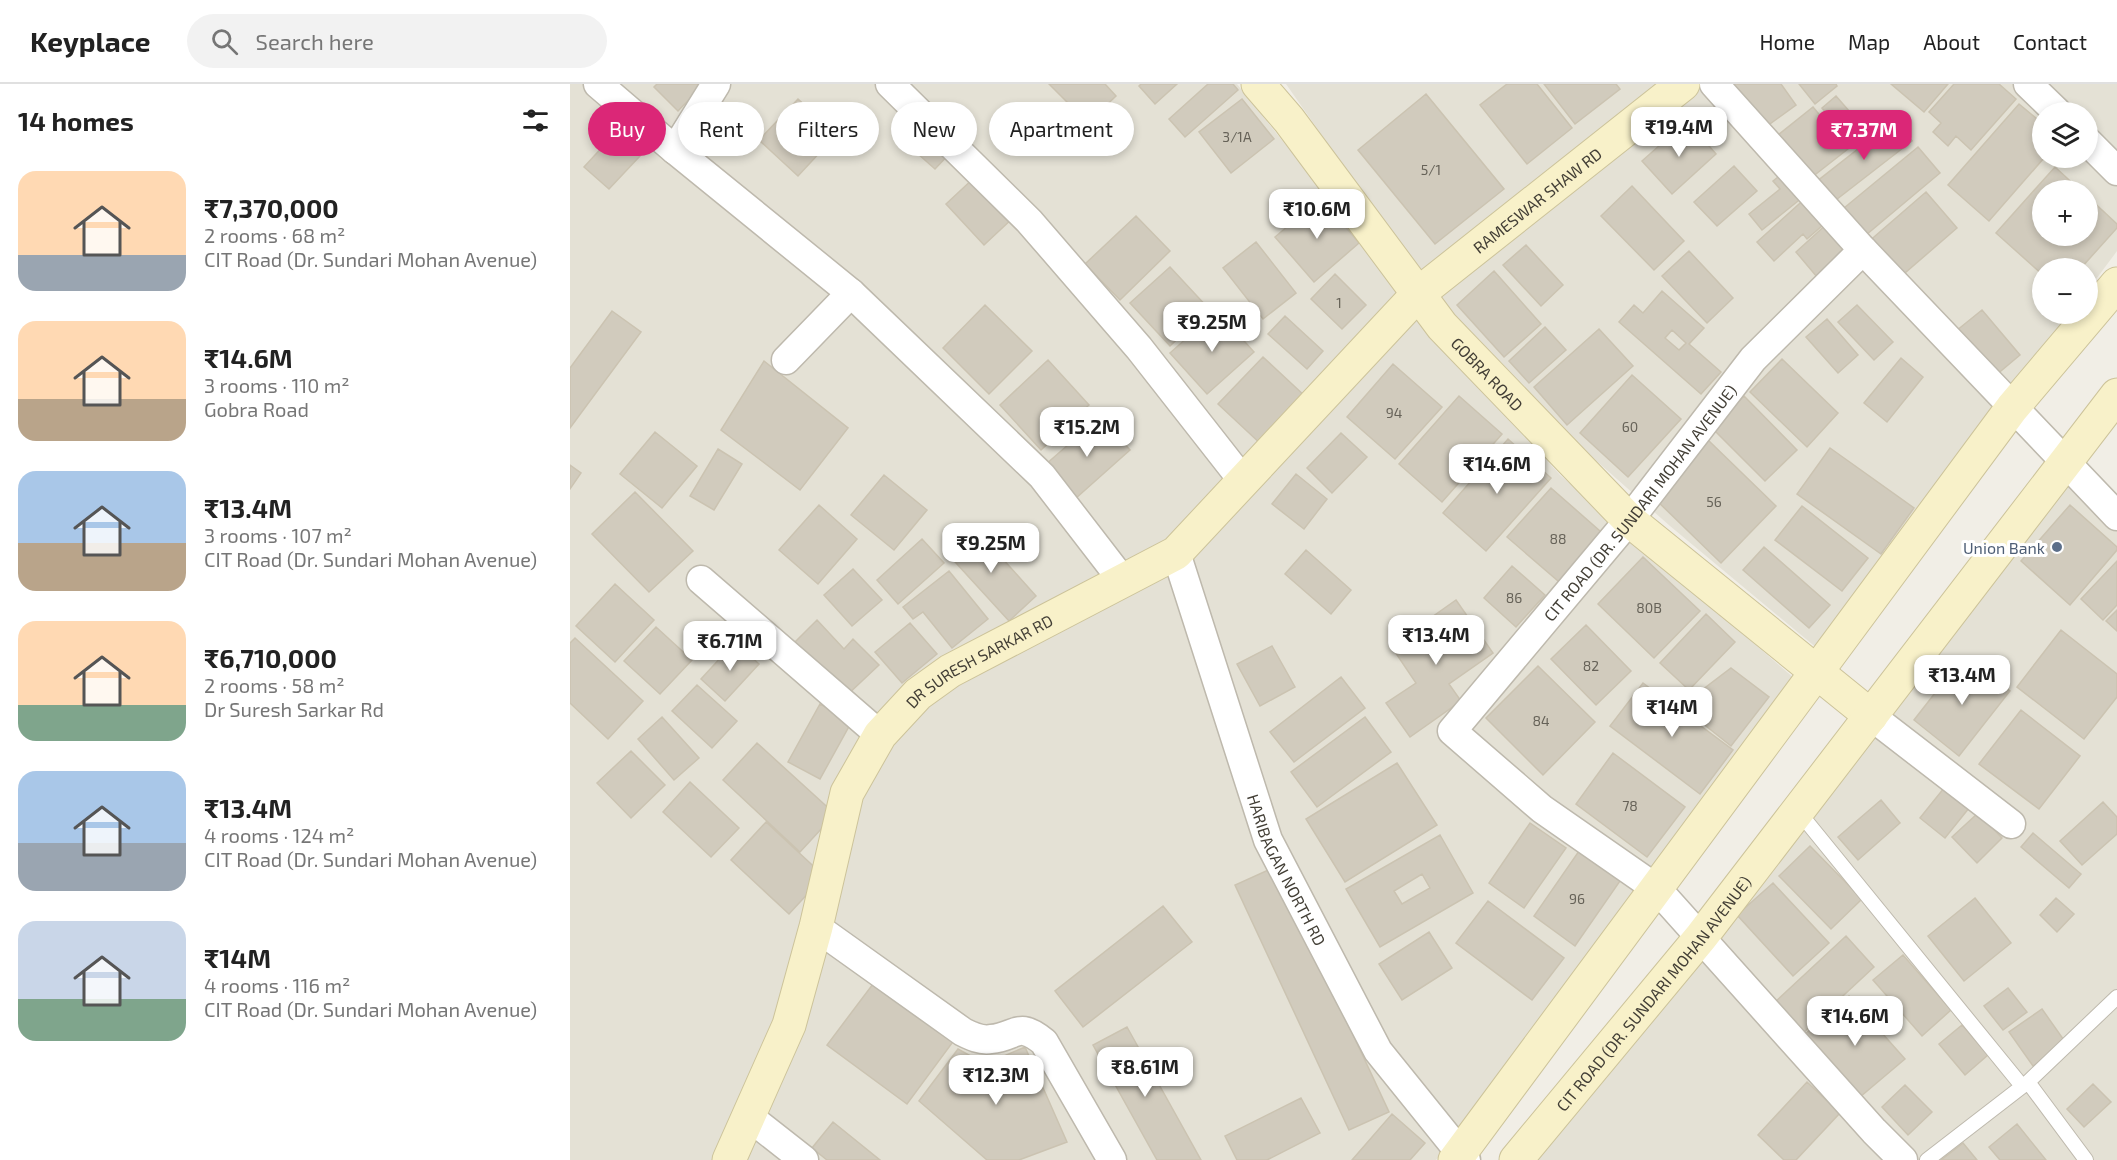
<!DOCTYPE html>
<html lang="en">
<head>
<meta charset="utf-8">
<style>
	body { margin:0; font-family:"Exo 2",sans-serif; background:#f2f2f2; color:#222; height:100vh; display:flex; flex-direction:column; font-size:22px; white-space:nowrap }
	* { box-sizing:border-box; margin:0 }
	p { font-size:20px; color:#767676 }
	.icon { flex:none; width:33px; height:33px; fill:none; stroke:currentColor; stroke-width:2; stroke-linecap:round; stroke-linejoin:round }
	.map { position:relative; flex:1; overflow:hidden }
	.sheet { display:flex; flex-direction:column; background:#fff; width:570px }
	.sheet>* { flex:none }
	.banner { position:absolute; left:18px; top:18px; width:570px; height:54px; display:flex; gap:12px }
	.controls { position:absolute; left:1462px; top:18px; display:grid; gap:12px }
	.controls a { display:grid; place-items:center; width:66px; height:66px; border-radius:50%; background:#fff; box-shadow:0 3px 9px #0003; font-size:30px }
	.price { position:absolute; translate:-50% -51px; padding:0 14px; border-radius:12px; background:#fff; color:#222; font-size:20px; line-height:39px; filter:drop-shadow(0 2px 3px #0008) }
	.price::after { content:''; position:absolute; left:50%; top:36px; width:18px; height:14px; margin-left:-9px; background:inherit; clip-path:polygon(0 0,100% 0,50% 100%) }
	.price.current { background:#db2777; color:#fff }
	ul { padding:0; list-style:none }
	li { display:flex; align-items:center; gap:18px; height:150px; padding:0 18px }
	li span { display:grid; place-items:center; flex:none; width:168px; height:120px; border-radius:18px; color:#555 }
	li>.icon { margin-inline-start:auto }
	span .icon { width:72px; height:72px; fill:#fffc; stroke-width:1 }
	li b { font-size:26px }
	h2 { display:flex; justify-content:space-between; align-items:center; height:72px; padding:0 18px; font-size:26px }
	.tag { padding:0 21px; border-radius:27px; background:#fff; box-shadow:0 3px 9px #0003; font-size:21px; line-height:54px }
	.tag.current { background:#db2777; color:#fff }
	header { display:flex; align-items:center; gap:36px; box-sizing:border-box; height:84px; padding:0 30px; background:#fff; border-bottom:2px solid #e0e0e0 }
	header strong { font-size:28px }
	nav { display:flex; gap:33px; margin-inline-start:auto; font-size:21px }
	.search { width:420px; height:54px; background:#f2f2f2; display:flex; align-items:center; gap:15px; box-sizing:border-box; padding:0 21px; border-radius:33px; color:#767676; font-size:22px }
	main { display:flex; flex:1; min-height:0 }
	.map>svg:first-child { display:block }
	.residential { fill:#e4e1d5; fill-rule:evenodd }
	.building { fill:#d1cbbd; stroke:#cbc3b1; stroke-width:1.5; fill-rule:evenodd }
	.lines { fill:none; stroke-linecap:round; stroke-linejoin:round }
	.lane-casing { stroke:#beb9ad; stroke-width:16 }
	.street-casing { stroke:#beb9ad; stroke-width:31 }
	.secondary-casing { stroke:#ccc39a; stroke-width:35 }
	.lane { stroke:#fff; stroke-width:14 }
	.street { stroke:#fff; stroke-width:28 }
	.secondary { stroke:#f8f1c9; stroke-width:33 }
	.service-dot { fill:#5c6f8a; stroke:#fff; stroke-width:2 }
	.labels { text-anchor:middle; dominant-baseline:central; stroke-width:6; stroke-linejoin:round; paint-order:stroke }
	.number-label { font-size:14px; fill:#666258 }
	.street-label { font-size:16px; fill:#433f36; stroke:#fff }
	.service-label { font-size:16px; fill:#4e5e75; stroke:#fff; text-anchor:end }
</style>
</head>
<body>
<header>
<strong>Keyplace</strong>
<div class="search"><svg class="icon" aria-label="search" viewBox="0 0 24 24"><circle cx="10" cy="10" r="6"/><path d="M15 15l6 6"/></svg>Search here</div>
<nav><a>Home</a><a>Map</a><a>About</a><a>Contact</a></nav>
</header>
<main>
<section class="sheet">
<h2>14 homes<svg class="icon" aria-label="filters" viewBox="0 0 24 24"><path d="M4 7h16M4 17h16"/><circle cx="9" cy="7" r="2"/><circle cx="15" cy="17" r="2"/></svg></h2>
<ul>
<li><span style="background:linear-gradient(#ffd9b3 70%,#9aa5b1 0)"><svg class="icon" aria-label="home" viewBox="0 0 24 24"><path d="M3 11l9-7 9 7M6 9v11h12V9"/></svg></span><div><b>₹7,370,000</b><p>2 rooms · 68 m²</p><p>CIT Road (Dr. Sundari Mohan Avenue)</p></div></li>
<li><span style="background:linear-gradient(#ffd9b3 65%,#b9a48a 0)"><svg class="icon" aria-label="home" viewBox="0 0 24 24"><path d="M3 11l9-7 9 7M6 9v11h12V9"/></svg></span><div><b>₹14.6M</b><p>3 rooms · 110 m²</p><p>Gobra Road</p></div></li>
<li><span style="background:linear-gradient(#a9c7e8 60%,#b9a48a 0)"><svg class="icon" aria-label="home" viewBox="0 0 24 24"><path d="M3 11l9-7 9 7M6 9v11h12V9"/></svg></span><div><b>₹13.4M</b><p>3 rooms · 107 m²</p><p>CIT Road (Dr. Sundari Mohan Avenue)</p></div></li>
<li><span style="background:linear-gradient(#ffd9b3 70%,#7fa58c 0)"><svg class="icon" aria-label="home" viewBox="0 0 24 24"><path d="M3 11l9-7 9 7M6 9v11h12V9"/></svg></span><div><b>₹6,710,000</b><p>2 rooms · 58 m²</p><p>Dr Suresh Sarkar Rd</p></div></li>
<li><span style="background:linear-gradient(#a9c7e8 60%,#9aa5b1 0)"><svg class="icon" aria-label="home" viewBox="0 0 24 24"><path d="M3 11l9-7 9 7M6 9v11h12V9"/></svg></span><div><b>₹13.4M</b><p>4 rooms · 124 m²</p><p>CIT Road (Dr. Sundari Mohan Avenue)</p></div></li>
<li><span style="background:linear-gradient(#c9d6e8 65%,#7fa58c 0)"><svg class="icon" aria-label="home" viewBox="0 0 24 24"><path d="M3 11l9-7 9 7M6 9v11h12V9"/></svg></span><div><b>₹14M</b><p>4 rooms · 116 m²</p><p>CIT Road (Dr. Sundari Mohan Avenue)</p></div></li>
</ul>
</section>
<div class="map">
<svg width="1547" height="1076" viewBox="0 0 1547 1076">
	<rect width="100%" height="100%" fill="#f1eee6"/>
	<path class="residential" d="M0 0H667L787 150 868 255 990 391 1240 608 866 1076H0Z
		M716 0H1547V167L1518 206V184H1473V230H1501L1254 570 1100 442 926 288 840 177ZM1473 28H1518V74H1473ZM1473 106H1518V152H1473Z
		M1495 379 1547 432V1076H946Z"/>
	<path class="building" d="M87 0H134L108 27 84 3Z
		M479 0H535L546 12 518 39Z
		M571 0H607L585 20 569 2Z
		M638 0H663L668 6 615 53 599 35Z
		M937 0H967L1002 44 957 80 910 21Z
		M974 0H1046L1050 5 1005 40Z
		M1164 0H1211L1226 21 1193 45 1161 2Z
		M1229 0H1266L1267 2 1245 20Z
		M1321 0H1378L1354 28Z
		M1384 0H1429L1446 15 1401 66 1386 52 1378 62 1363 48 1371 39 1359 28Z
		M856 10 934 105 865 160 788 66Z
		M1266 12 1286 35 1272 47 1252 24Z
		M228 15 267 50 228 92 189 56Z
		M672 15 704 55 661 89 629 48Z
		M1449 20 1473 40 1474 74 1419 137 1378 101Z
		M1243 23 1278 65 1237 97 1203 55Z
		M60 33 85 56 39 105 14 83Z
		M1325 36 1342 57 1262 119 1246 98Z
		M346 37 381 68 365 85 330 54Z
		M1117 37 1146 70 1102 110 1072 77Z
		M1348 63 1370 89 1296 151 1274 124Z
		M1164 82 1187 107 1147 142 1124 118Z
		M1485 83 1510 106H1473V152H1518V113L1547 140V144L1511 184H1473V191L1426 149Z
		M1213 89 1233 113 1192 146 1179 130 1210 105 1203 97Z
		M406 92 444 133 414 161 376 120Z
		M1062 102 1114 157 1084 186 1031 132Z
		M1356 108 1387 144 1328 195 1297 159Z
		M1239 111 1261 134 1237 155 1233 150 1204 177 1187 158Z
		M751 114 789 159 744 198 705 153Z
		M566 132 600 167 550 216 515 180Z
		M1260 137 1282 162 1247 193 1226 168Z
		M686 158 726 209 693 235 653 184Z
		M956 161 993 201 971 222 933 181Z
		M1119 167 1163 214 1137 239 1092 192Z
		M600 183 639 225 600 262 560 219Z
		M924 187 971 240 934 273 887 221Z
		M765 190 796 221 772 245 741 215Z
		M1092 207 1134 244 1119 260 1151 288 1131 310 1049 238 1064 221 1073 229ZM1102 246 1116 259 1109 266 1095 254Z
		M415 221 462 267 419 310 373 264Z
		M1287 221 1323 258 1304 276 1268 238Z
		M1412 226 1450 271 1419 297 1381 251Z
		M42 227 71 248 0 344V284Z
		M647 227 684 268 637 310 600 269Z
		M715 232 753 267 737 285 698 250Z
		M1257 235 1288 271 1268 289 1236 253Z
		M975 243 996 266 959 299 939 277Z
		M1029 245 1063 282 997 341 964 303Z
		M693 273 737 314 693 362 648 320Z
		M1331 274 1353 293 1317 338 1294 319Z
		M1212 275 1268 329 1237 363 1180 308Z
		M478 276 519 321 471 366 430 321Z
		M194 277 278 344 230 406 151 346Z
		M823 280 872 323 825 375 777 333Z
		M1062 291 1111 335 1058 393 1010 349Z
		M889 312 932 350 872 418 829 380Z
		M1174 312 1227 366 1195 397 1142 344Z
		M530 333 560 366 505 415 475 381Z
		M85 348 127 382 92 424 50 390Z
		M771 349 797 373 762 409 737 384Z
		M938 355 981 394 916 467 873 429Z
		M1137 355 1206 422 1151 479 1082 412Z
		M1260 364 1344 424 1311 470 1227 410Z
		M148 365 172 380 144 426 120 412Z
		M0 381 11 389 0 405Z
		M726 390 757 415 734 445 702 420Z
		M314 391 357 426 324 466 281 431Z
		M981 404 1038 454 995 503 937 453Z
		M65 408 123 467 79 508 22 450Z
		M249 421 287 455 248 500 209 466Z
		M1500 421 1547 463V466L1500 521 1451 477Z
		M1232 422 1298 474 1272 507 1205 456Z
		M404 443 466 512 439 537 376 468Z
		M352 455 374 479 328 520 307 496Z
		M1194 463 1260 521 1239 544 1173 486Z
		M736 466 781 506 761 530 715 490Z
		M1073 473 1130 527 1084 574 1028 520Z
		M1547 477V521L1533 536 1511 515Z
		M942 482 975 511 946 543 914 514Z
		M283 485 312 516 282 542 254 511Z
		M379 487 418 535 382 564 353 528 343 535 333 523Z
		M45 500 84 536 45 578 6 542Z
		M886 516 923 569 879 600 891 617 840 653 816 619 846 599 821 562Z
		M1547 526V547L1536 537Z
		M1136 530 1165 558 1119 606 1090 579Z
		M247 536 274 565 283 555 309 581 274 614 222 561Z
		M340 539 367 570 332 599 305 568Z
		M1016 541 1061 587 1026 621 981 575Z
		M86 543 122 576 90 610 54 577Z
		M1491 546 1547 590V613L1514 655 1447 603Z
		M5 554 73 617 38 655 0 619V559Z
		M165 558 189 580 155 617 131 595Z
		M702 562 725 603 690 622 667 580Z
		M1394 572 1440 607 1389 672 1344 636Z
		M968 582 1025 638 973 691 916 634Z
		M1161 584 1199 613 1161 662 1111 622Z
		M771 593 795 624 724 678 700 648Z
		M1073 599 1163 666 1130 710 1040 642Z
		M127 601 167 637 142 664 102 627Z
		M250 620 282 637 250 695 218 678Z
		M1451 626 1510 672 1469 725 1409 680Z
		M92 633 129 674 104 696 68 655Z
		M795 633 821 668 747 723 721 688Z
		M187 659 265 730 230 768 153 696Z
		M61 667 95 701 61 734 27 699Z
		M1043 669 1115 723 1077 773 1006 720Z
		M827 679 867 741 775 798 736 735Z
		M120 698 169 744 141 773 93 728Z
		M1374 704 1399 724 1375 754 1350 734Z
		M1311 716 1330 739 1288 776 1268 753Z
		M1533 718 1547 733V750L1512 781 1490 757Z
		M1408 729 1432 754 1407 779 1382 753Z
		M196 738 254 792 219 830 161 776Z
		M960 739 996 764 954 824 919 799Z
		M1463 749 1511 790 1499 804 1451 763Z
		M870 751 903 809 810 863 776 805ZM852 790 860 804 832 820 824 807Z
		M1240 762 1292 815 1261 845 1209 792Z
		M1009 767 1050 797 1005 862 964 832Z
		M705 783 819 1028 779 1046 665 801Z
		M1203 799 1259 859 1223 892 1167 831Z
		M1405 814 1441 859 1394 897 1358 852Z
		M1486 814 1504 830 1487 848 1470 831Z
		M918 817 994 874 962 916 886 859Z
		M593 822 622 858 513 943 485 907Z
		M859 848 882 884 832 916 809 880Z
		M1276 852 1304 883 1232 950 1204 919Z
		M1333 871 1381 926 1352 952 1303 896Z
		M309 892 388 951 337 1020 257 961Z
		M1438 904 1457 928 1433 946 1414 922Z
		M1279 912 1335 975 1290 1013 1235 950Z
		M1472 925 1496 959 1463 982 1439 948Z
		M1392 941 1418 971 1395 991 1369 960Z
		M557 943 631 1076H587L523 961Z
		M455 963 497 1058 449 1076H417L349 1017 388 965 415 980Z
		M1237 998 1270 1029 1226 1076H1214L1188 1051Z
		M1523 1000 1541 1018 1514 1043 1497 1025Z
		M1335 1001 1362 1028 1338 1051 1312 1023Z
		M731 1014 750 1049 697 1076H667L655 1052Z
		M822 1030 855 1059 840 1076H782Z
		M263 1038 310 1076H257L242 1064Z
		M1447 1040 1476 1076H1430L1419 1063Z
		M1393 1059 1407 1076H1371Z"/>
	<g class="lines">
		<g class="lane-casing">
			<path id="lane" d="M1228 727 1452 1002
				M1458 998 1516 1076
				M1357 1076 1458 998 1547 913"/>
		</g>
		<g class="street-casing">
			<g id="street">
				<path d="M28 0 105 66 281 209 472 392 553 497"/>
				<path d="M320 0 459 137 569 264 674 398"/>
				<path d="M1144 0 1293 166"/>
				<path d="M1458 0 1487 28"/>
				<path d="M1518 58 1547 87"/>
				<path d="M105 66 146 0"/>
				<path d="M216 276 281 209"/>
				<path id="s1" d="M606 469 698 756 808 967 896 1076"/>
				<path d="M131 496 310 651"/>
				<path d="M1301 632 1441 740"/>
				<path d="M246 843 393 948C401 952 411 957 421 955 447 953 447 936 474 958L542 1076"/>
				<path d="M178 1032 234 1076"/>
				<path id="s2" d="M1333 1076 1304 1047 1087 805 972 725 882 647 1059 436 1183 275 1293 166 1547 432"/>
			</g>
		</g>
		<g class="secondary-casing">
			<g id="secondary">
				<path id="s3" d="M688 0 719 36 872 242 1059 436 1301 632"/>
				<path id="s4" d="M159 1076 219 941 246 843 277 709 310 651 348 610 380 587 606 469 848 210 1113 0"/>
				<path d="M885 1076 1442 324 1547 200"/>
				<path id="s5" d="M946 1076 1131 853 1547 311"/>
			</g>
		</g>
		<use href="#lane" class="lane"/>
		<use href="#street" class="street"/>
		<use href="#secondary" class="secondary"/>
	</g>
	<circle class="service-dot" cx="1487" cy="463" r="6"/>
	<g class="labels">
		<g class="number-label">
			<text x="667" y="52">3/1A</text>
			<text x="861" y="85">5/1</text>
			<text x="769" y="218">1</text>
			<text x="824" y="328">94</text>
			<text x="1060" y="342">60</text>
			<text x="1144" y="417">56</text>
			<text x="988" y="454">88</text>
			<text x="944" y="513">86</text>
			<text x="1079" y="523">80B</text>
			<text x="1021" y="581">82</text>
			<text x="971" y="636">84</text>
			<text x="1060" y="721">78</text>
			<text x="1007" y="814">96</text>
		</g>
		<g class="street-label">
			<text stroke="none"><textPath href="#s4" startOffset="1310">RAMESWAR SHAW RD</textPath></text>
			<text stroke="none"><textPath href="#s3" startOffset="370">GOBRA ROAD</textPath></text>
			<text stroke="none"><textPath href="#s2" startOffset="921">CIT ROAD (DR. SUNDARI MOHAN AVENUE)</textPath></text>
			<text stroke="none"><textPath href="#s4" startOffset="579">DR SURESH SARKAR RD</textPath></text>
			<text stroke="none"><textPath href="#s1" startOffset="336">HARIBAGAN NORTH RD</textPath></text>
			<text stroke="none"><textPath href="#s5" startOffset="216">CIT ROAD (DR. SUNDARI MOHAN AVENUE)</textPath></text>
		</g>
		<g class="service-label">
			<text x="1475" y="463">Union Bank</text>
		</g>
	</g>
</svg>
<div class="controls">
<a><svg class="icon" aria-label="layers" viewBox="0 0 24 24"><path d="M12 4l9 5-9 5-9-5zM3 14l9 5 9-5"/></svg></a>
<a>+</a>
<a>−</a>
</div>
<b class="price" style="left:1109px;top:74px">₹19.4M</b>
<b class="price current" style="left:1294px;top:77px">₹7.37M</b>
<b class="price" style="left:747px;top:156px">₹10.6M</b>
<b class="price" style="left:642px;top:269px">₹9.25M</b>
<b class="price" style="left:517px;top:374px">₹15.2M</b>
<b class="price" style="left:927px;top:411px">₹14.6M</b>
<b class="price" style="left:421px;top:490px">₹9.25M</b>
<b class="price" style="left:866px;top:582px">₹13.4M</b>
<b class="price" style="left:160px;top:588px">₹6.71M</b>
<b class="price" style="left:1392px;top:622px">₹13.4M</b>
<b class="price" style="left:1102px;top:654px">₹14M</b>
<b class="price" style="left:1285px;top:963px">₹14.6M</b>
<b class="price" style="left:575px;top:1014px">₹8.61M</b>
<b class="price" style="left:426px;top:1022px">₹12.3M</b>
<div class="banner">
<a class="tag current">Buy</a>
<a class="tag">Rent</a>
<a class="tag">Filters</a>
<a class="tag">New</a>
<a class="tag">Apartment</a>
</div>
</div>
</main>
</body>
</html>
